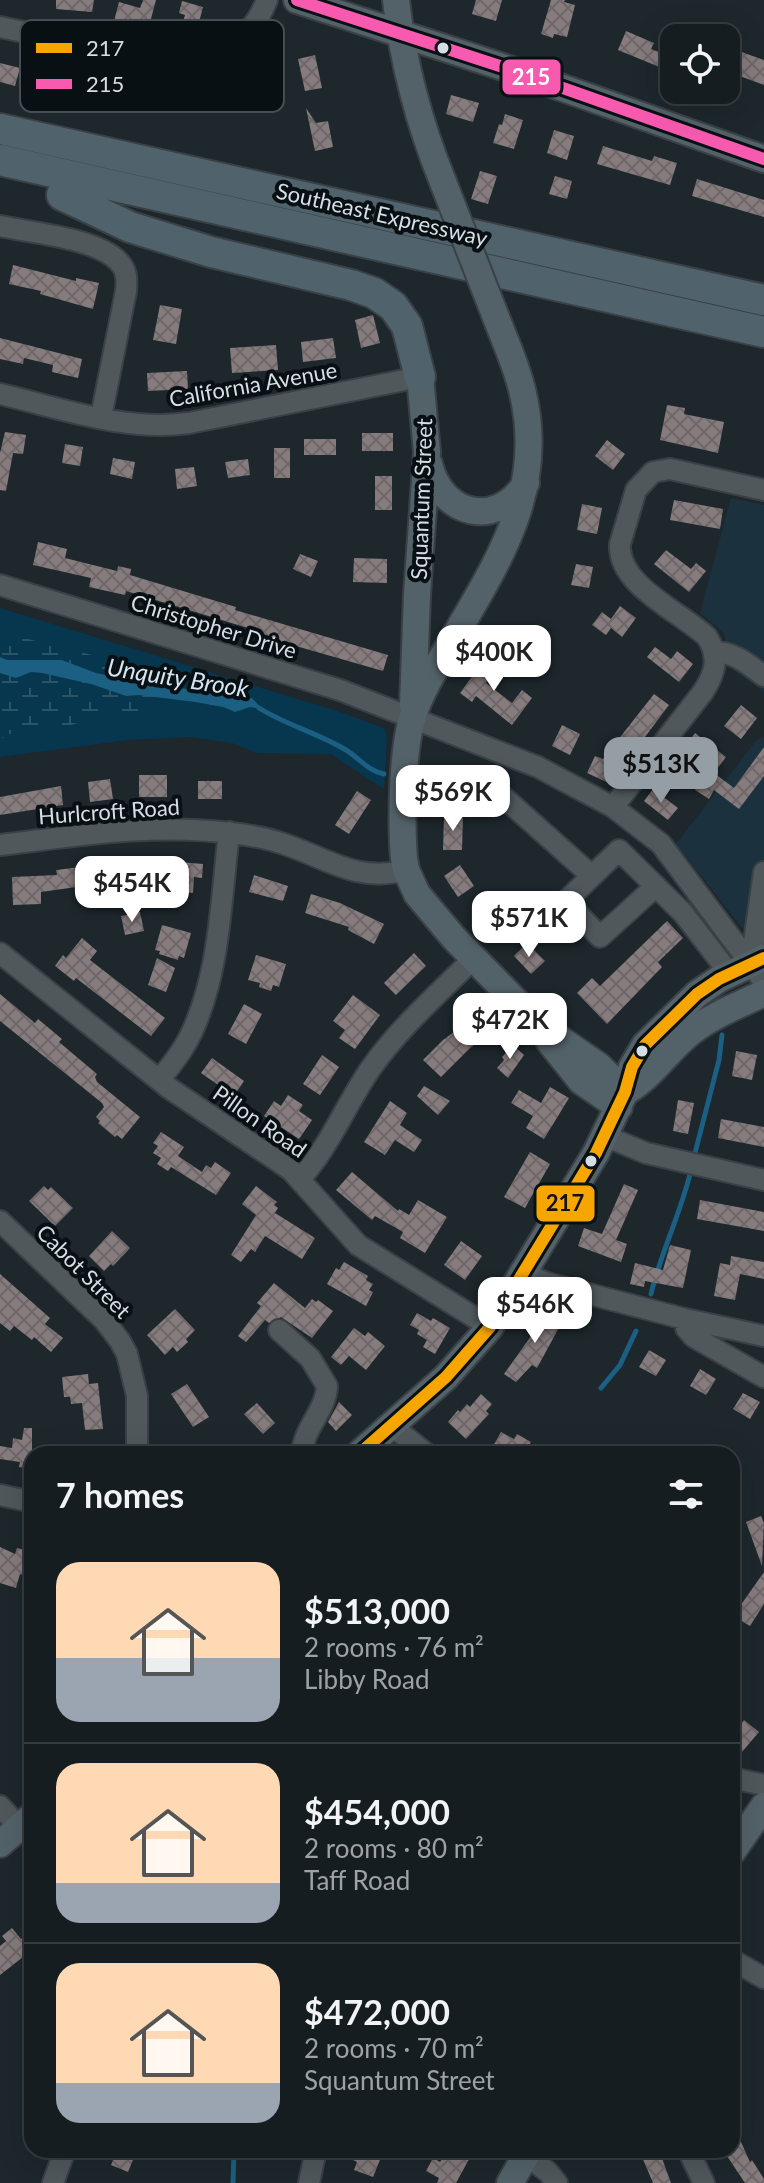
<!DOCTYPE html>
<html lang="en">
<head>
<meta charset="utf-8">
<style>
	body { margin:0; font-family:Lato,sans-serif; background:#232a2e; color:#f1f3f6; height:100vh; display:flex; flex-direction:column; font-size:30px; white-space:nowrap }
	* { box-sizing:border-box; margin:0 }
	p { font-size:26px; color:#9ea2a5 }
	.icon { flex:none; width:44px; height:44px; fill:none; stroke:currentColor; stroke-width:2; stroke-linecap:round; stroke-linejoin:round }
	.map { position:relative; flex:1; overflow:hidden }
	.panel { position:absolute; left:24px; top:1446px; width:716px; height:712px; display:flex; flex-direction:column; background:#161d21; border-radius:24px; box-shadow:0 8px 32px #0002,0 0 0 2px #353b3f }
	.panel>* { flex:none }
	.controls { position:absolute; left:660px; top:24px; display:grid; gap:16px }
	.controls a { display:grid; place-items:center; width:80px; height:80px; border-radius:16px; background:#161d21; box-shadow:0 8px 32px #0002,0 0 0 2px #353b3f; font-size:40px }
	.price { position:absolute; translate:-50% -68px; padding:0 18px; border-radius:16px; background:#fff; color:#222; font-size:26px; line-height:52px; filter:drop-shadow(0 2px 4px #0008) }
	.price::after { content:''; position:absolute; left:50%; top:48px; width:24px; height:18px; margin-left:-12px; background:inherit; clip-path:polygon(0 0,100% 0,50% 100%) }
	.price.current { background:#949ea4; color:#111 }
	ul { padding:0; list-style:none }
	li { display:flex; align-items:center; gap:24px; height:200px; padding:0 32px }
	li+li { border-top:2px solid #353b3f }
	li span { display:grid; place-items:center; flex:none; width:224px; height:160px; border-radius:24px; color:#555 }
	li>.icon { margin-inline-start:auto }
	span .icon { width:96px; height:96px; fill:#fffc; stroke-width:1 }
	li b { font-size:34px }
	h2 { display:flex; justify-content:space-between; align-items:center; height:96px; padding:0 32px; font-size:34px }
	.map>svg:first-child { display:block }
	.built { fill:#1b313d }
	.green { fill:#07374e }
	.wetland { fill:url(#wetland-marsh) }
	.water { fill:#1b5f82 }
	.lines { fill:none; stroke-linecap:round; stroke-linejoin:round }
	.stream { stroke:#1b5f82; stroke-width:5 }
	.building { fill:url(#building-cross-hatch) }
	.minor-casing { stroke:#3a4146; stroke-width:24 }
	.major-casing { stroke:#3a4146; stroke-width:30 }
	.highway-casing { stroke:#3a4146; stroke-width:34 }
	.minor { stroke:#50585c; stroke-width:20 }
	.major { stroke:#536269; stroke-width:26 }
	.highway { stroke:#50626b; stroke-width:30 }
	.major-bridge-casing { stroke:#3a4146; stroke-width:30; stroke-linecap:butt }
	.major-bridge { stroke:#536269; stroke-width:26 }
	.bus-1-casing { stroke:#091014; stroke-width:18 }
	.bus-2-casing { stroke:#091014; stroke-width:18 }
	.bus-1 { stroke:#f7a600; stroke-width:12 }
	.bus-2 { stroke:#f75aaf; stroke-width:12 }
	.bus-dot { fill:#d4dee5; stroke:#091014; stroke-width:3 }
	.labels { text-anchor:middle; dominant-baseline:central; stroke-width:8; stroke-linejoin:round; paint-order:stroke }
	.street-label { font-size:22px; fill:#d4dee5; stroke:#091014 }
	.water-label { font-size:24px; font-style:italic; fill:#d5e6f2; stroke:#091014 }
	.key { fill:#091014; stroke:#464e53; stroke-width:2 }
	.key-label { font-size:22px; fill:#d4dee5 }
	.line-badge { stroke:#091014; stroke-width:3 }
	.badge-label { font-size:22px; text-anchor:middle; font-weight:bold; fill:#fff }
	.pale-badge-label { font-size:22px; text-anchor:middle; font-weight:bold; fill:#111 }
</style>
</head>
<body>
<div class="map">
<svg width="764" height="2183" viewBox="0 0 764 2183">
	<defs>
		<pattern id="wetland-marsh" width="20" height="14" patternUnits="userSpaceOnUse" patternTransform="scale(2)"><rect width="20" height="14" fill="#07374e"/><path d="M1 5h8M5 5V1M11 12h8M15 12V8" fill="none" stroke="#2a5467"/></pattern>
		<pattern id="building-cross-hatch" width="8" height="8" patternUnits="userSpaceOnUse" patternTransform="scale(2)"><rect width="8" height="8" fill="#867b7d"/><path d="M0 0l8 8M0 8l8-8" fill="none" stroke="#6e6769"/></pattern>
	</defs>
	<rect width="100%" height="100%" fill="#1d272c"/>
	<path class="built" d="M731 498 764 505V692L732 669 724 633 700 613Z
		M764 736V934L750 938 676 844 756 741Z"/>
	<path class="green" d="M0 608 340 712 384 728 387 735 384 789 331 754 257 753 232 743 190 737 128 740 0 757Z"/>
	<path class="wetland" d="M0 632 96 656 160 677 179 679 195 686 200 692 252 698 262 709 250 707 235 712 223 707 195 702 159 700 135 715H101L69 726 23 727 0 739Z"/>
	<path class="water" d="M0 657 7 660H62L96 673 144 683 252 698 262 709 250 707 235 712 223 707 195 702 139 695 126 696 91 684 42 673 31 672 16 678 0 673Z"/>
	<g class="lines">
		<path class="stream" d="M259 708C286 725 318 733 346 750 359 758 368 771 384 774
			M695 1153 719 1060 722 1035
			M651 1294C661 1252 680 1215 690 1174
			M601 1388 620 1365 636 1331
			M233 2183 234 2150"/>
	</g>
	<path class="building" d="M56 0H94L92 12 56 9Z
		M143 0H156L148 30 114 21 119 2 140 8Z
		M476 0H502L496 21 472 14Z
		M551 0H565L564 2 575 5 567 37 554 34 553 38 541 34Z
		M182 1 203 7 195 38 179 34 185 15 179 13Z
		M626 31 654 43 651 49 674 58V73L618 50Z
		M730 48 764 60V85L726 71V58Z
		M315 55 322 88 305 91 298 59Z
		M0 63 20 68 15 86 0 82Z
		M451 95 479 103 473 122 446 114Z
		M306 108 316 123 328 121 333 147 315 151Z
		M505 114 523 120 514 149 493 143 499 124 502 125Z
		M554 130 574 136 567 160 547 153Z
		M603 146 652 161 654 156 677 163 670 185 597 164Z
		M480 171 497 176 488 204 471 199Z
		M555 176 572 181 567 199 549 194Z
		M697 179 764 200V217L692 196Z
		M13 265 76 281V278L99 283 93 309 40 294 41 291 9 284Z
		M160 305 182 309 176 344 153 340Z
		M373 315 380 343 361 348 355 320Z
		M0 338 82 359 78 378 52 372 53 365 24 358 23 364 0 359Z
		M333 338 336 358 303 362 301 342Z
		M276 345 278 370 232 373 230 348Z
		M187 371 188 389 148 391 147 373Z
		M667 405 685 408 684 414 724 422 718 453 660 440Z
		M5 432 26 435 23 454 13 453 6 491 0 490V453Z
		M362 433H393V451H362Z
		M304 439H336V455H304Z
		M607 440 625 454 613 470 595 456Z
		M65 444 83 447 80 466 62 463Z
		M274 448H290V478H274Z
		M113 458 135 462 132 479 110 474Z
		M248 459 250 475 228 478 225 462Z
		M194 467 197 486 177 489 175 469Z
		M375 476H392V510H375Z
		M674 500 723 509 720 529 670 520Z
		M582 504 602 508 597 534 577 530Z
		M38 542 67 549 65 558 117 571 118 566 131 569 130 575 236 607 235 610 388 655 383 671 247 632 248 628 126 591 125 595 89 587 91 578 33 565Z
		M666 550 691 569 696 563 706 571 689 592 654 564Z
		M300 554 318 561 311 577 293 569Z
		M354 558 387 559V583L353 582Z
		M576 564 593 567 589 588 571 585Z
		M620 606 636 618 622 637 611 628 606 635 592 625 602 612 611 619Z
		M655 647 671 659 677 651 693 664 679 682 647 657Z
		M487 656 499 665 486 683 512 703 522 690 532 698 512 725 476 696 472 702 460 693Z
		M654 694 669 705 621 769 613 785 587 773 595 756 603 759Z
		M741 705 757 718 741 739 724 726Z
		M562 725 580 734 570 755 552 746Z
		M695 733 726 757 714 773 734 788 764 747V776L739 809 714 790 709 799 695 790 708 772 682 751Z
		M139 775H167V797H139Z
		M110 779 113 799 90 802 88 782Z
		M198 781H222V799H198Z
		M61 786 63 805 0 815V797Z
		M653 789 678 808 668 820 644 801Z
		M357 791 371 800 349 834 335 825Z
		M444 816H463L462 850H443Z
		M180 862 203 864 202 878 194 877 193 893 180 892V885L148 882V885L114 884 115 865 180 870Z
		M460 865 474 886 458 897 444 876Z
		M89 866 91 885 41 892V904L13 905 12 877 57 875 56 870Z
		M254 875 288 886 283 901 249 892Z
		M311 894 340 903 384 924 374 944 348 930 349 927 305 913Z
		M489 902 507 921 494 934 475 915Z
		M140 912 144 931 125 935 121 916Z
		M667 921 683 938 658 962 662 967 607 1024 577 993 592 978 600 986Z
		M162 925 191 933 184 958 179 956 178 960 159 954 160 951 155 950Z
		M82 938 97 951 90 960 165 1018 151 1036 76 978 74 981 55 966 63 955 66 958Z
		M527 943 545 961 531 974 514 956Z
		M414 953 426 966 396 995 384 983Z
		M256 955 286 964 279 987 273 985 271 991 259 987 260 983 248 980Z
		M157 958 175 968 166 992 148 985Z
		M0 994 35 1023 38 1019 62 1039 59 1042 97 1074 95 1077 97 1082 140 1117 122 1139 117 1135 115 1137 98 1123 100 1121 96 1117 104 1107 102 1103 0 1021Z
		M353 995 380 1015 355 1049 339 1038 345 1030 333 1021Z
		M244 1004 262 1014 246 1044 228 1034Z
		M480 1013 495 1028 469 1049 441 1077 423 1060 443 1040Z
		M513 1045 524 1055 508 1078 497 1068 504 1060 502 1057Z
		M736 1051 757 1055 752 1080 732 1076Z
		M322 1055 339 1067 320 1095 303 1084Z
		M212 1058 244 1081 234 1096 201 1073Z
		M424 1086 450 1101 438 1115 417 1096Z
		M550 1087 569 1098 544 1139 526 1128 533 1116 511 1103 519 1090 541 1103Z
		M288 1095 303 1105 299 1111 312 1120 299 1139 264 1116 274 1101 281 1106Z
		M678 1100 694 1103 688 1134 673 1131Z
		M390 1101 407 1113 400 1125 422 1140 414 1152 395 1140 385 1155 364 1142Z
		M721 1119 764 1127V1147L718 1138Z
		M161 1132 184 1147 178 1156 202 1172 206 1165 211 1168 215 1162 231 1173 216 1195 171 1167 168 1171 157 1164 161 1158 153 1153 158 1146 153 1143Z
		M530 1152 550 1164 525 1208 504 1197Z
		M352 1172 398 1211 399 1209 409 1215 418 1200 447 1217 425 1253 400 1238 403 1232 375 1216 372 1220 336 1190Z
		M624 1184 638 1190 616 1240 627 1244 621 1262 578 1246 584 1228 602 1234Z
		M44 1186 48 1190 51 1187 73 1208 55 1226 29 1201Z
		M256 1186 277 1202 274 1205 278 1208 275 1213 315 1238 302 1259 265 1236 255 1252 251 1249 241 1262 231 1255 256 1215 242 1204Z
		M700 1200 764 1212V1231L697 1219Z
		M112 1231 130 1248 113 1266 111 1264 104 1271 89 1256Z
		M461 1241 482 1256 465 1280 444 1265Z
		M670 1245 691 1250 683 1288 645 1281 644 1287 630 1284 635 1263 663 1270Z
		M731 1256 764 1262V1279L740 1274 735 1300 714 1296 720 1263 730 1265Z
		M344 1262 368 1276 366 1280 373 1284 369 1290 373 1292 366 1306 327 1284 336 1268 339 1270Z
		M0 1274 50 1318 45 1324 63 1338 51 1352 34 1337 32 1340 14 1326 10 1331 0 1323Z
		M274 1283 305 1308 312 1299 316 1302 318 1300 333 1311 312 1338 281 1317 269 1323 265 1320 246 1342 238 1336 261 1306 257 1303Z
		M175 1309 195 1330 186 1339 188 1342 177 1352 173 1347 165 1355 147 1335Z
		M539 1309 562 1322 537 1368 532 1365 516 1382 504 1374 536 1329 529 1325Z
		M417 1313 431 1321 433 1318 450 1328 435 1354 423 1347 427 1340 417 1334 419 1330 410 1325Z
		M354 1328 365 1336 368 1332 385 1346 366 1370 349 1356 341 1365 331 1357Z
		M649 1350 666 1360 656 1376 639 1367Z
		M700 1369 716 1379 706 1395 690 1386Z
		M88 1374 89 1384 98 1383 103 1429 85 1430 82 1403 71 1404 70 1397H64L62 1377Z
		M187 1384 209 1417 193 1427 171 1394Z
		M743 1393 760 1402 750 1419 733 1409Z
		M481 1394 492 1404 486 1411 489 1414 466 1439 448 1422 458 1410 460 1412 467 1404 470 1407Z
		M339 1402 352 1415 336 1431 328 1422Z
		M257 1403 275 1423 263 1434 244 1414Z
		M24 1428H32V1469L19 1467 20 1462 0 1459V1446L12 1448 13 1438 22 1440Z
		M501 1432 514 1439 517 1434 531 1442 524 1454 514 1449 511 1454H502L492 1448Z
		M761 1516 764 1523 762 1566 746 1522Z
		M0 1547 15 1554 17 1548 32 1552V1578L20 1574 16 1588 0 1583Z
		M764 1572V1604L750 1626 733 1616Z
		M744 1720 759 1732 742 1752 732 1744V1735Z
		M12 1928 21 1939 32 1931V1950L0 1975V1946L6 1941 2 1936Z
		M732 2122 750 2162 752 2160 764 2179V2183H745L723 2150H732Z
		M117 2150H137L128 2172 111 2165Z
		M357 2150H384L373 2177 354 2170 357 2162 353 2160Z
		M453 2150H474L456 2183H437L439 2178 426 2171 433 2158 440 2162 443 2158 447 2160Z
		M639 2150H659L671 2183H653Z"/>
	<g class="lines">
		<g class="minor-casing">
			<path id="minor" d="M0 27C37 35 73 42 110 50 138 57 172 68 202 61 232 54 256 28 267 0
				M0 226C32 233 97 238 119 262 127 270 127 280 126 291L101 417
				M0 394C60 408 126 432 189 423L420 377
				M0 585 340 690 538 767 613 807 661 844 764 982
				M715 652C735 652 749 665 764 676
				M491 786 592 876
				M613 807 703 692C715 674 720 657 707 637 681 612 617 585 620 544L636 490 653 472 670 469 764 490
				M0 845C77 836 153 823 231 833 249 835 267 838 284 844 329 859 357 883 406 870
				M656 886 600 937 566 901 619 850 683 913 730 974
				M0 953 169 1088 291 1170 358 1245 490 1327
				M751 963 764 872
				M159 1080C171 1066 183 1051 191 1034 220 973 221 899 229 832
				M605 1136 646 1153 764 1180
				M300 1179C330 1146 346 1104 371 1068 400 1027 438 994 473 959
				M0 1221 104 1320 120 1341 127 1354 137 1396V1454
				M524 1274 547 1283 685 1319 764 1336
				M685 1319 686 1328 694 1337 764 1377
				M279 1330 310 1358 327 1386C326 1411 303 1428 302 1454
				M392 1426 427 1454
				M0 1495 32 1502
				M732 1778 764 1785
				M0 1806 19 1827
				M732 1960 764 1978
				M688 2150 704 2183
				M526 2155 548 2172 557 2183
				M53 2183 65 2150
				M309 2183 316 2150"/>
		</g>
		<g class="major-casing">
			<path id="major" d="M297 0 509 69 764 159
				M396 0C403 63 419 123 443 182
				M499 325C508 348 518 370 523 394 544 485 504 552 460 627 443 657 422 686 412 719 402 752 401 823 404 858L406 870 417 894 454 938 538 1024 599 1066 625 1092
				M429 464C441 515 496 530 526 483
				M413 706 417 595 427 452 420 377
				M549 1041 581 1081 619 1107
				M625 1092C652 1077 667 1051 691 1032 713 1015 739 1005 764 993
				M359 1454 446 1377 490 1327 596 1153 625 1092 632 1067 645 1045 697 994 719 979 764 958
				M0 1844 32 1816
				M732 1852 764 1806
				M510 2183 529 2150"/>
		</g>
		<g class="highway-casing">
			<path id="highway" d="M0 129 764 300
				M0 160 764 332
				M62 195 130 227 211 252 351 285 374 293 393 306 407 326 420 377"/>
		</g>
		<use href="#minor" class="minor"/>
		<use href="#major" class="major"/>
		<use href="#highway" class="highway"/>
		<g class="major-bridge-casing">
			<path id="major-bridge" d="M443 182 499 325"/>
		</g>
		<use href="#major-bridge" class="major-bridge"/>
		<g class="bus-1-casing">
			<path id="bus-1" d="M359 1454 446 1377 490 1327 596 1153 625 1092 632 1067 645 1045 697 994 719 979 764 958"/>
		</g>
		<g class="bus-2-casing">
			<path id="bus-2" d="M297 0 509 69 764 159"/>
		</g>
		<use href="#bus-1" class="bus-1"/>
		<use href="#bus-2" class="bus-2"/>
	</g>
	<g class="bus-dot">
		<circle cx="443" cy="48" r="7"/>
		<circle cx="642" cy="1051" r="7"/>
		<circle cx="591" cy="1161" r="7"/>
	</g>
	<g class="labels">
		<g class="street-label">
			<text transform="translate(382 214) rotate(13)">Southeast Expressway</text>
			<text transform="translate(253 384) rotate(-10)">California Avenue</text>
			<text transform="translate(421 499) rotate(-88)">Squantum Street</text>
			<text transform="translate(214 626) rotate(17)">Christopher Drive</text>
			<text transform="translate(109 811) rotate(-4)">Hurlcroft Road</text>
			<text transform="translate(260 1121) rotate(35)">Pillon Road</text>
			<text transform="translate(84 1271) rotate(45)">Cabot Street</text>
		</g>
		<g class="water-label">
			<text transform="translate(178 677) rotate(9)">Unquity Brook</text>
		</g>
	</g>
	<rect x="20" y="20" width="264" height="92" rx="12" class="key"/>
	<rect x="36" y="43" width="36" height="10" fill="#f7a600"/>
	<rect x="36" y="79" width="36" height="10" fill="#f75aaf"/>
	<g class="key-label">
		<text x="86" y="56">217</text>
		<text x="86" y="92">215</text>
	</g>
	<g class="line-badge">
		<rect x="501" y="58" width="61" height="38" rx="8" fill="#f75aaf"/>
		<rect x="535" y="1184" width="61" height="39" rx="8" fill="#f7a600"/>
	</g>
	<g class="badge-label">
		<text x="531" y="85">215</text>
	</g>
	<g class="pale-badge-label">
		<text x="565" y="1211">217</text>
	</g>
</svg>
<div class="controls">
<a><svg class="icon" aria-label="locate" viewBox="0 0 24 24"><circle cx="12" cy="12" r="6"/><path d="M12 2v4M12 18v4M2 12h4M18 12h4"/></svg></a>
</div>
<b class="price" style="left:494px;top:693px">$400K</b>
<b class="price current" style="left:661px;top:805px">$513K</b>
<b class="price" style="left:453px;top:833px">$569K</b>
<b class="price" style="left:132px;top:924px">$454K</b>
<b class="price" style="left:529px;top:959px">$571K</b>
<b class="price" style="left:510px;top:1061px">$472K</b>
<b class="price" style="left:535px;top:1345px">$546K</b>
<section class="panel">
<h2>7 homes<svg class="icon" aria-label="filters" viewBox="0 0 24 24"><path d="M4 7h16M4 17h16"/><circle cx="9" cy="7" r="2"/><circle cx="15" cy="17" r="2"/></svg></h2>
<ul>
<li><span style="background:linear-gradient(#ffd9b3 60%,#9aa5b1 0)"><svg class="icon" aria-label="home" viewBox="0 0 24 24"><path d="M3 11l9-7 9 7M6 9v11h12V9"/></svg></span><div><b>$513,000</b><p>2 rooms · 76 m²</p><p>Libby Road</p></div></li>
<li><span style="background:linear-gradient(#ffd9b3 75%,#9aa5b1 0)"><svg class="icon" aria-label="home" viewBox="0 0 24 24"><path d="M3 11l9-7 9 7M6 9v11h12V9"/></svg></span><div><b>$454,000</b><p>2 rooms · 80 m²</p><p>Taff Road</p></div></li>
<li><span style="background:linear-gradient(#ffd9b3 75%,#9aa5b1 0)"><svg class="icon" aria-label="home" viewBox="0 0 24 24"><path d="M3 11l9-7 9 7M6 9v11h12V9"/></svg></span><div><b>$472,000</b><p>2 rooms · 70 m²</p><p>Squantum Street</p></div></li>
</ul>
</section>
</div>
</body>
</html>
